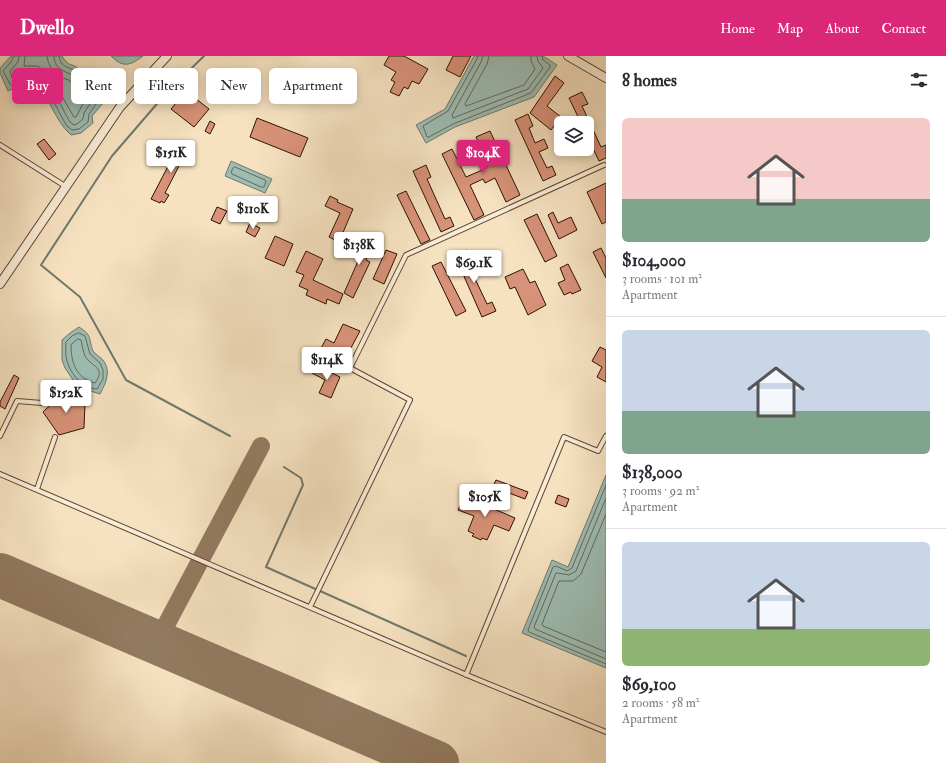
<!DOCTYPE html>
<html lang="en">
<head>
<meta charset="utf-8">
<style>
	body { margin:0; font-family:"IM FELL Double Pica",serif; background:#f2f2f3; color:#2b2b33; height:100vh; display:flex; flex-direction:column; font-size:15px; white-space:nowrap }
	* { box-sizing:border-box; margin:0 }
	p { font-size:13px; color:#7c7c81 }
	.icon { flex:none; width:22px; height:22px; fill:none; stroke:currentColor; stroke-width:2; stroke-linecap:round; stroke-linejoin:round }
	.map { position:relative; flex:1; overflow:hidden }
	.side { display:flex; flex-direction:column; background:#fff; width:340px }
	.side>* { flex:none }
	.hud { position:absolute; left:12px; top:12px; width:380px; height:36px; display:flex; gap:8px }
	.tools { position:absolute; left:554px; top:60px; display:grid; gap:8px }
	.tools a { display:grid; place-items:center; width:40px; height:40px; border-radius:6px; background:#fff; box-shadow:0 2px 10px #0003; font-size:20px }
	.price { position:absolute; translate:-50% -34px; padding:0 9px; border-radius:4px; background:#fff; color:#222; font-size:13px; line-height:26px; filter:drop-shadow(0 1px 2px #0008) }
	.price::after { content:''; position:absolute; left:50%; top:24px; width:12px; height:9px; margin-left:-6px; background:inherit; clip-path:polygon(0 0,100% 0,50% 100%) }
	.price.selected { background:#db2777; color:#fff }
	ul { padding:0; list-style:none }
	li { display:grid; align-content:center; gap:8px; height:212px; padding:0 16px }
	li+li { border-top:1px solid #e1e1e2 }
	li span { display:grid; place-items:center; height:124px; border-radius:6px; color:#555 }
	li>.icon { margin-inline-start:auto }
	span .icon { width:72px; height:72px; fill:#fffc; stroke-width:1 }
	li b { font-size:17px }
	h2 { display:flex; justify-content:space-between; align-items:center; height:48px; padding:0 16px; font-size:17px }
	.tag { padding:0 14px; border-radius:6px; background:#fff; box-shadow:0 2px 10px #0003; font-size:14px; line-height:36px }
	.tag.selected { background:#db2777; color:#fff }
	header { display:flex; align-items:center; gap:24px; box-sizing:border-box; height:56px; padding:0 20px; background:#db2777; color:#fff }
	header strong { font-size:19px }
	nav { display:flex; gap:22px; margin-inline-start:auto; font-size:14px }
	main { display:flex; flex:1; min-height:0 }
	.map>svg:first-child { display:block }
	.water { fill:#9dbdb4; stroke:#70796c }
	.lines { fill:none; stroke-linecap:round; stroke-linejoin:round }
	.shore { stroke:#65685a; stroke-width:1 }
	.stream { stroke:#70796c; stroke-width:2 }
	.taxiway { stroke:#927a60; stroke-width:18 }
	.runway { stroke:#927a60; stroke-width:44 }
	.building { fill:#d89279; stroke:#2d1200 }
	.lane-casing { stroke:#5f4630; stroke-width:6 }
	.street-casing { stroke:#5f4630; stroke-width:10 }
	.lane { stroke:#f9ecd7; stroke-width:4 }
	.street { stroke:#f9ecd7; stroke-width:8 }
</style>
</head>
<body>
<header>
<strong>Dwello</strong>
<nav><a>Home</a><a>Map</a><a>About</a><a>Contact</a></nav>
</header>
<main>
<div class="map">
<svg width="606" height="707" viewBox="0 0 606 707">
	<rect width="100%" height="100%" fill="#f6e2c1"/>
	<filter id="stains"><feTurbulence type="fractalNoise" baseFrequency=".005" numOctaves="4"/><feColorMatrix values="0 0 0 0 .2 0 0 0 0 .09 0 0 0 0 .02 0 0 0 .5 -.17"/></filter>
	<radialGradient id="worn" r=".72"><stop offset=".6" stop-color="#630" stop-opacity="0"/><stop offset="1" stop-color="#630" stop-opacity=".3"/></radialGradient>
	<path class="water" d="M11 0H62C69 12 71 6 79 13 90 22 97 32 104 46L92 60 93 67 81 77 71 79C53 63 50 39 32 24L8 35 0 17V12Z
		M111 0H143C130 10 123 12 111 0Z
		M474 0H543L557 9 534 41 455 71 426 87 416 69 445 53Z
		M231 105 272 123 265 137 225 120Z
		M79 271C93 280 88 282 93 295 95 298 99 300 102 303 112 314 106 327 100 338L78 331 71 321 65 312 62 304V284L70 277Z
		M606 419V612L522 577 552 504 568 511Z"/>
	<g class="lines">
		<path class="shore" d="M14 0 11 6 3 15 10 28 12 29C17 27 27 20 33 20 44 21 60 60 67 70L72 74 79 73 88 66 89 58 99 44C95 37 92 31 86 25 83 22 78 16 74 14 67 11 60 10 59 0
			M19 0 18 6 10 15 12 22H14C20 20 26 16 32 15 48 15 62 54 70 66L74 69 77 68 83 63 84 57 93 43C88 35 81 24 72 19 63 14 54 13 54 0
			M25 0 24 10H38L51 21 71 56 74 61H76L86 42C82 36 76 29 70 25 68 23 64 23 61 21 53 17 48 9 47 0
			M478 0 477 3 448 55 423 70 427 81H429L453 68 531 37 550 11V9L543 4 542 0
			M483 0 481 6 452 59 453 62 528 33 543 12 538 5 537 0
			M489 0 487 8 465 48 466 50 524 29 535 13 531 5V0
			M235 111 265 124 266 126 264 131H261L232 118 231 116 233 112Z
			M79 277 85 280 90 298 100 307 103 314V323L97 333C83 332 71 319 67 305 65 299 66 292 66 286L72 280Z
			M78 283 81 284C82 289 83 295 85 300 90 310 107 311 95 327 76 322 71 307 71 289Z
			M606 429 572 512 567 515 556 510 553 511 528 574 529 576 606 608
			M606 442 576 515 569 519 558 517H556L534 571 535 573 606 603
			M606 458 581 518 573 525H559L542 568 543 570 606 596"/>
		<path class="stream" d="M204 0 168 35 112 100 41 209 80 241 126 324 230 380
			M284 411 301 422 303 429 266 511 466 600"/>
		<path class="taxiway" d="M157 586 261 390"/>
		<path class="runway" d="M0 519 437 707"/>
	</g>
	<path class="building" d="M389 0H404L428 13 419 28 412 25 408 33 404 31 399 40 390 36 395 26 391 24 396 16 384 9Z
		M453 0H471L460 21 446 14Z
		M555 20 564 27 547 50 561 61 551 74 530 57Z
		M186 35 209 53 194 71 171 53Z
		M582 36 588 48 582 50 601 91 606 89V102L599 105 587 80V67H581L569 42Z
		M528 58 533 70 529 72 535 87 544 83 548 92 539 96 547 112 552 110 556 119 543 125 515 64Z
		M257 62 308 82 300 101 250 81Z
		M210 65 215 68 210 78 205 75Z
		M490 75 520 139 506 146 495 122 485 127 483 123 470 129 484 159 474 164 442 98 452 93 466 121 480 115 489 109 476 81Z
		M44 83 56 98 49 104 37 88Z
		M189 87 194 89 183 109 180 108 165 137 169 139 164 147 161 145 160 147 151 143 177 93 184 96Z
		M426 109 431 121 427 123 445 163 450 161 454 170 441 176 413 115Z
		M606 127V166L602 168 587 136Z
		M406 135 430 184 421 188 397 139Z
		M330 140 338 144 337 146 353 153 339 186 329 181 340 157 325 150Z
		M217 151 227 155 220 168 211 164Z
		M553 156 558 167 571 161 577 174 559 183 548 159Z
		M537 158 557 200 545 206 524 164Z
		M250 167 260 172 255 181 246 176Z
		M275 180 293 188 284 210 265 202Z
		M356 180 373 188 366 204 370 206 353 242 344 237 362 196 351 191Z
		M601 192 606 202V222L593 196Z
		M386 194 397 198 384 228 373 223Z
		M467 194 473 206 468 208 487 248 492 246 496 255 482 261 455 200Z
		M306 195 323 203 313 224 343 238 339 248 327 243 326 248 306 239 308 234 299 230 304 219 296 216Z
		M441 206 466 255 456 260 432 210Z
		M568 208 581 234 572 238 571 236 564 239 558 227 565 224 560 212Z
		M523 213 530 227 535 225 546 249 528 259 515 231 510 233 505 221Z
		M343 268 360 275 344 305 320 294 326 283 334 287Z
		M600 291 606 294V326L597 321 602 311 592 305Z
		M316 309 340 321 331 342 319 337 325 324 312 317Z
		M14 319 19 322 5 353 0 350V346Z
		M64 336 85 347 84 372 59 379 43 356Z
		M496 424 528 436 525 443 493 431Z
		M558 439 569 443 566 451 555 447Z
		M464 440 515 462 509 475 494 469 487 484 482 482 481 484 472 480 474 478 468 475 474 460 458 454Z"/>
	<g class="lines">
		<g class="lane-casing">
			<path id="lane" d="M0 89 65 130
				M0 380 17 345 42 347
				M0 418 474 622 606 676
				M37 433 55 381
				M310 551 410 344 350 312 406 199 604 109
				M466 619 564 381 598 395 606 380"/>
		</g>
		<g class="street-casing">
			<path id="street" d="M568 0 606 22
				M0 228 120 51 167 0"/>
		</g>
		<use href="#lane" class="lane"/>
		<use href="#street" class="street"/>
	</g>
	<rect width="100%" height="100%" filter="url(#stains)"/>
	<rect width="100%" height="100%" fill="url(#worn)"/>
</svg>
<div class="tools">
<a><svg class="icon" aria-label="layers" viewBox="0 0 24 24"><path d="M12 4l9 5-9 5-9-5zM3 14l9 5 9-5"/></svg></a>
</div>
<b class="price" style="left:171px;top:118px">$151K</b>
<b class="price selected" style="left:483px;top:118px">$104K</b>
<b class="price" style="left:253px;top:174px">$110K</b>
<b class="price" style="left:359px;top:210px">$138K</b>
<b class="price" style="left:474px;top:228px">$69.1K</b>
<b class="price" style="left:327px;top:325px">$114K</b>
<b class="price" style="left:66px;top:358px">$152K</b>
<b class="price" style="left:485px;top:462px">$105K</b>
<div class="hud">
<a class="tag selected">Buy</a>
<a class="tag">Rent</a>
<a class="tag">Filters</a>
<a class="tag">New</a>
<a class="tag">Apartment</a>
</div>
</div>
<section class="side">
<h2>8 homes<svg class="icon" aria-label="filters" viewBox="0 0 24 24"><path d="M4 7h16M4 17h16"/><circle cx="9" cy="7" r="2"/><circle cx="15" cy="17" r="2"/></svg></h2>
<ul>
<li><span style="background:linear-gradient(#f6c9c9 65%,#7fa58c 0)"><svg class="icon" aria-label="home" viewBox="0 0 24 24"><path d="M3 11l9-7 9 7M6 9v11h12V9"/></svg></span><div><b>$104,000</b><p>3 rooms · 101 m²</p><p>Apartment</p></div></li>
<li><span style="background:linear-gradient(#c9d6e8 65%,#7fa58c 0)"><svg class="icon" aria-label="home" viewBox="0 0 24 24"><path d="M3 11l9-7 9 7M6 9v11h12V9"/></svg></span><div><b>$138,000</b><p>3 rooms · 92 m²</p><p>Apartment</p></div></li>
<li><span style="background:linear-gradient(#c9d6e8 70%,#8fb573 0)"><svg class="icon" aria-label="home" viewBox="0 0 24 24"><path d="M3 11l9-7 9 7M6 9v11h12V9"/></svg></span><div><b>$69,100</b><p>2 rooms · 58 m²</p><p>Apartment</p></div></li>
</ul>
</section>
</main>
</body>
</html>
